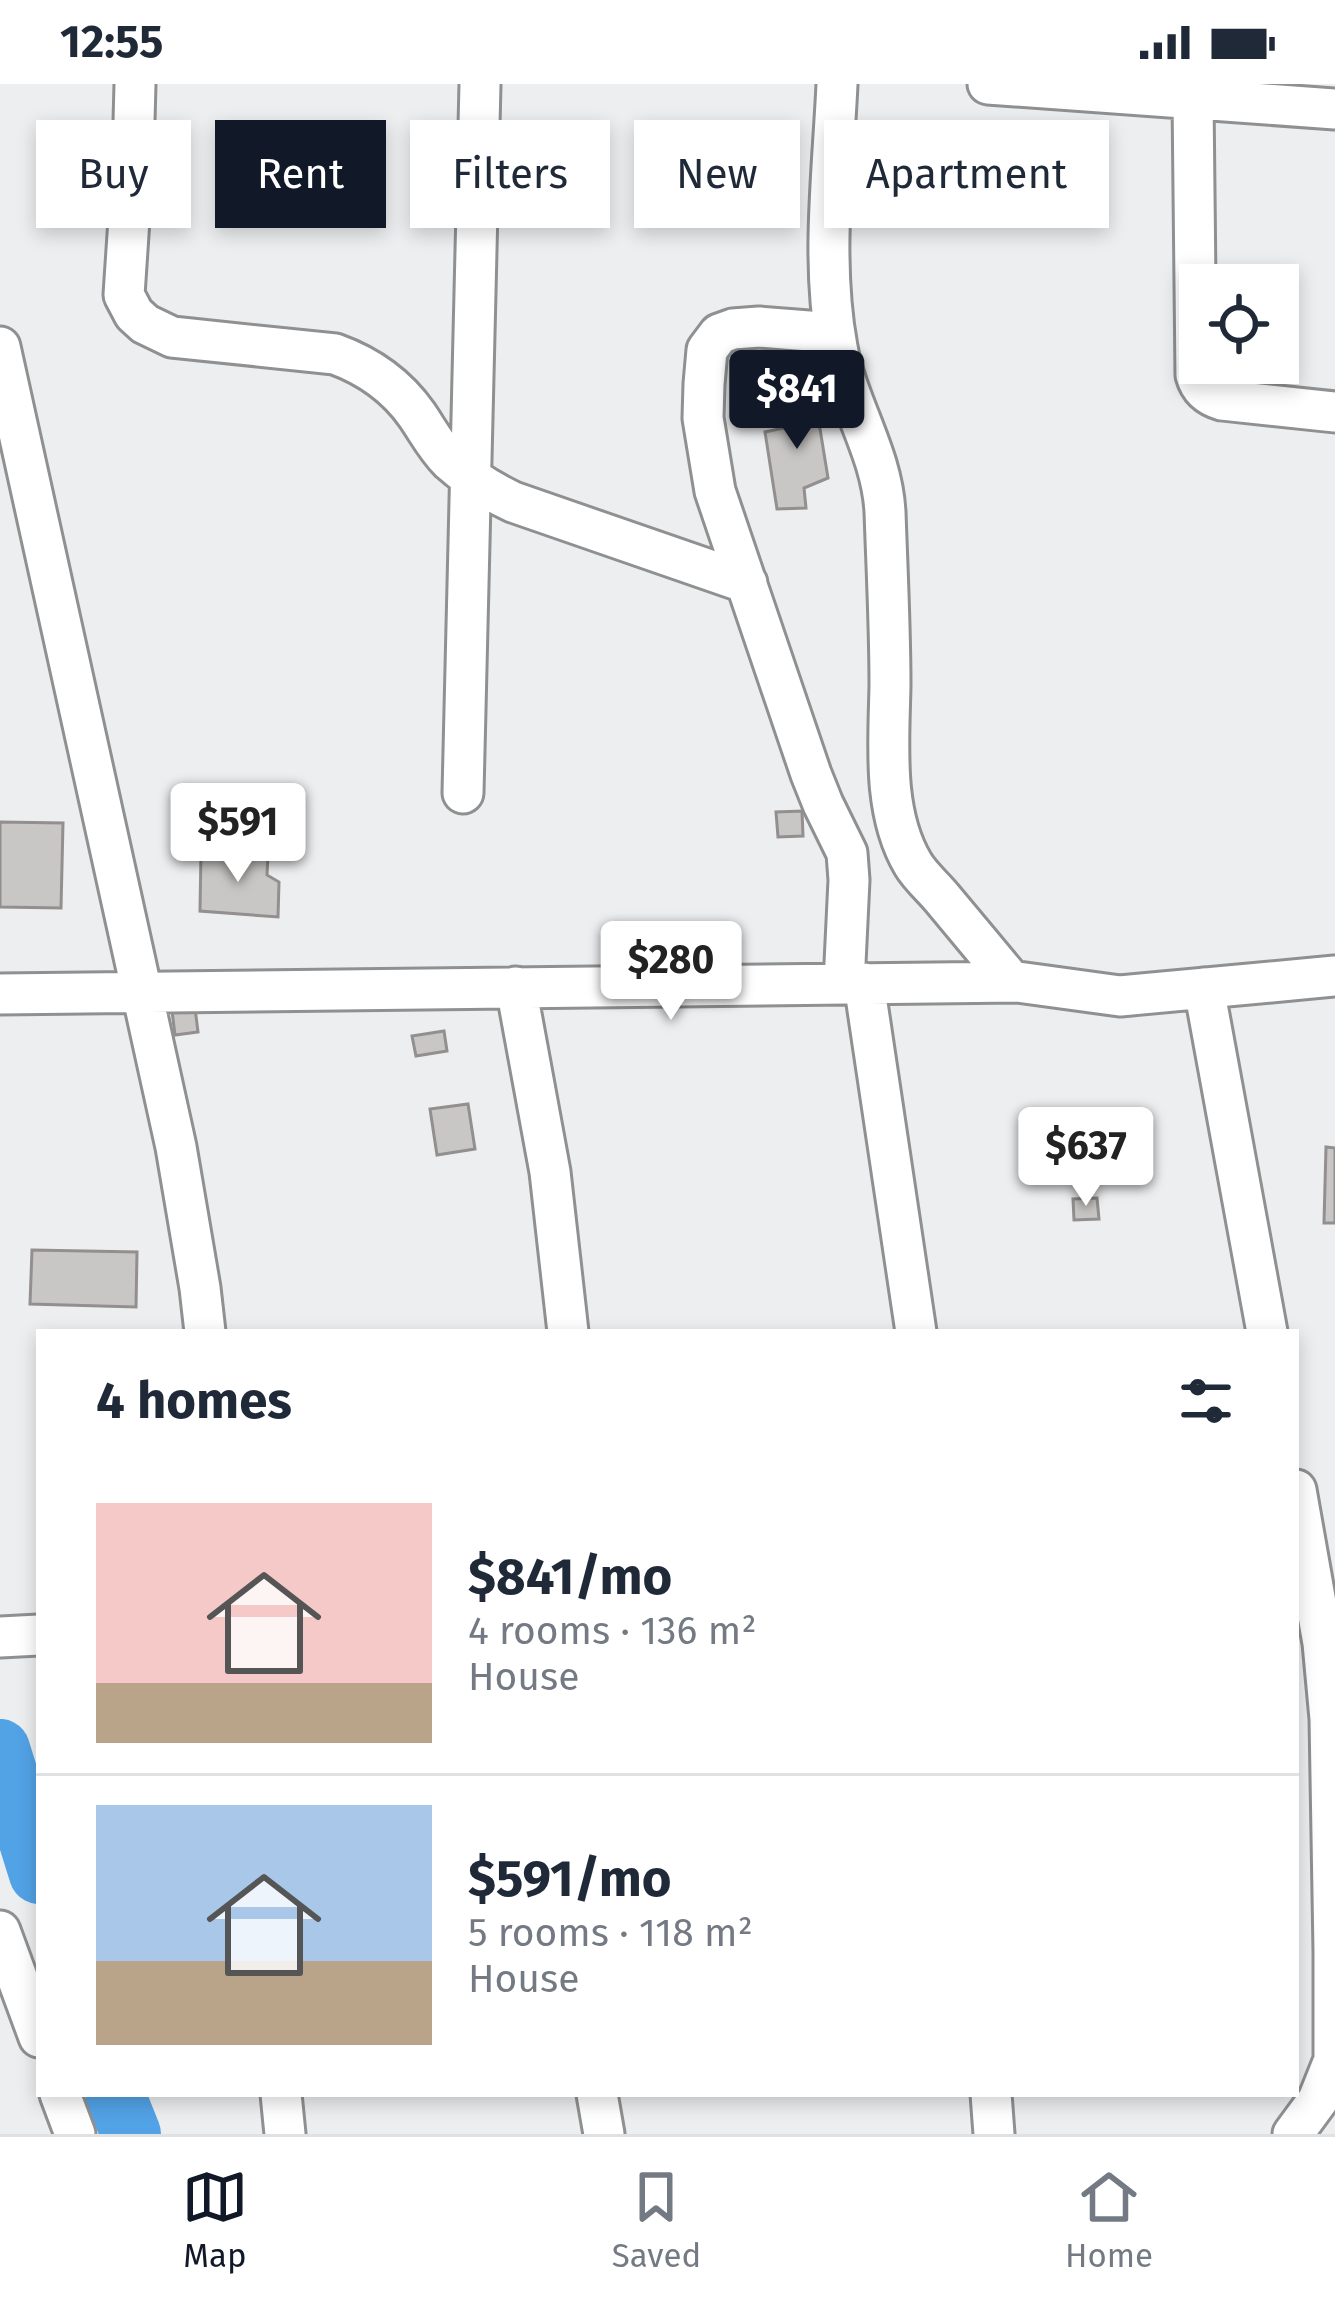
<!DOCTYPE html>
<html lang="en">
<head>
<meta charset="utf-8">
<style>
	body { margin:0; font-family:"Fira Sans",sans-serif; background:#f2f2f3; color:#1f2937; height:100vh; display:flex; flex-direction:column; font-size:45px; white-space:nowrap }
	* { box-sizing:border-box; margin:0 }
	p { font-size:39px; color:#747a83 }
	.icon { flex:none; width:66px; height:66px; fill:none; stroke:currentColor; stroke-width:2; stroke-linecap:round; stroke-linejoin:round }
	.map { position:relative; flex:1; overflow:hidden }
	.drawer { position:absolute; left:36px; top:1245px; width:1263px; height:768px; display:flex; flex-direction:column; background:#fff; border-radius:0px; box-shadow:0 6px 18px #0003 }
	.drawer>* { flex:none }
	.banner { position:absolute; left:36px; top:36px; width:1263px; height:108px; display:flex; gap:24px }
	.tools { position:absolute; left:1179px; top:180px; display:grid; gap:24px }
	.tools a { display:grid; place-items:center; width:120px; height:120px; border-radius:0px; background:#fff; box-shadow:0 6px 18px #0003; font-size:60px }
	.price { position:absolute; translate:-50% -102px; padding:0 27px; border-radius:12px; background:#fff; color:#222; font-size:39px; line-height:78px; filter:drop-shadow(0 3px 6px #0008) }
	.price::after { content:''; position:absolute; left:50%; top:72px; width:36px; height:27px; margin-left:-18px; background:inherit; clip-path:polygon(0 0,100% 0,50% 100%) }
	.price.active { background:#111827; color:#fff }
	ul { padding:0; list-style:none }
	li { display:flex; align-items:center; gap:36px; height:300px; padding:0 60px }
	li+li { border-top:3px solid #e0e1e3 }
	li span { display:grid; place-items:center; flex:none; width:336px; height:240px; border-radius:0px; color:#555 }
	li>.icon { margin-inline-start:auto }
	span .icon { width:144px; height:144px; fill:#fffc; stroke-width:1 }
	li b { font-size:51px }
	h2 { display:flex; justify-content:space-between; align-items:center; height:144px; padding:0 60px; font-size:51px }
	.pill { padding:0 42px; border-radius:0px; background:#fff; box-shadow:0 6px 18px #0003; font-size:42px; line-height:108px }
	.pill.active { background:#111827; color:#fff }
	.status { display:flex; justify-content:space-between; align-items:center; height:84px; padding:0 60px; background:#fff; direction:ltr }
	.status svg { height:33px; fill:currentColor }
	.menu { display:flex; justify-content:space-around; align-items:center; height:168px; border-top:3px solid #e0e1e3; background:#fff; font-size:33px; color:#747a83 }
	.menu a { display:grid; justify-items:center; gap:6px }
	.menu .active { color:#111827 }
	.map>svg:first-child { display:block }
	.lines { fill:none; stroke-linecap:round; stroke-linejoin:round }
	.river { stroke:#52a2e6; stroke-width:60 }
	.building { fill:#c9c7c6; stroke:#928f8e; stroke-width:3 }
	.minor-casing { stroke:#8e9091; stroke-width:45 }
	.minor { stroke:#fff; stroke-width:39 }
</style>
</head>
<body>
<div class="status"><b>12:55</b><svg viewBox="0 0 49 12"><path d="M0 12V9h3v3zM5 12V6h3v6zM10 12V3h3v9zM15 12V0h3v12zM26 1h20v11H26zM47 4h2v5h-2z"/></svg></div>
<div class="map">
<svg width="1335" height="2050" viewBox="0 0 1335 2050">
	<rect width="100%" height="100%" fill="#eceef0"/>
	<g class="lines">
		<path class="river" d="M0 1665 39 1790
			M115 2010 131 2050"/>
	</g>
	<path class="building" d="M814 308 828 394 804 404 806 424 777 425 765 348 788 343 782 314Z
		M802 727 803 752 778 753 776 728Z
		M0 738 63 739 61 824 0 823Z
		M201 767 268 771 267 791 279 798 278 833 200 827Z
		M195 924 198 948 175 951 172 927Z
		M444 947 447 967 416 972 412 952Z
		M468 1020 475 1065 437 1071 430 1025Z
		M1326 1063 1335 1064V1139H1324Z
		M1097 1114 1099 1135 1074 1136 1073 1115Z
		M32 1166 137 1168 136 1223 30 1220Z"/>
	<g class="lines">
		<g class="minor-casing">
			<path id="minor" d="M135 0 133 75 124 211 134 230 145 240 172 253 335 270C368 282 396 301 417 331 428 347 436 363 450 377 469 394 490 407 513 418L747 499
				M837 0C833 87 821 177 837 263 847 320 882 369 885 428 887 486 890 544 890 601 889 658 882 728 913 780 920 792 933 803 942 814 965 842 989 870 1012 898
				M988 0 1335 25
				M1193 15 1196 291C1200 305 1208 312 1222 316L1335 328
				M834 249 759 243 733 245 719 250 707 266 704 300 703 334 715 407 811 690 823 720 847 769 849 796 844 900
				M0 263 176 1063 200 1204 205 1248
				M463 709 480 0
				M864 899 916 1248
				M516 903 550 1088 568 1248
				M1204 904 1267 1248
				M0 910 1018 898 1120 912 1335 892
				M0 1553 39 1551
				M0 1847 39 1953
				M60 2010 75 2050
				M281 2010 285 2050
				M597 2010 604 2050
				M991 2010 994 2050
				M1293 2050 1318 2016 1334 1976V1868L1330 1635 1323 1559 1296 1406"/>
		</g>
		<use href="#minor" class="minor"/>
	</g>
</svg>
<div class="tools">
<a><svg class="icon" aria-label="locate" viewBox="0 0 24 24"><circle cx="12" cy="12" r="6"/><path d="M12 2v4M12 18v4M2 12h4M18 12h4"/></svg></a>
</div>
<b class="price active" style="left:797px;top:368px">$841</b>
<b class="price" style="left:238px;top:801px">$591</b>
<b class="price" style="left:671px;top:939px">$280</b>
<b class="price" style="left:1086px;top:1125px">$637</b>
<div class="banner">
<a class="pill">Buy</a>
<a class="pill active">Rent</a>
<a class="pill">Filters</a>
<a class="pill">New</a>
<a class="pill">Apartment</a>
</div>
<section class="drawer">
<h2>4 homes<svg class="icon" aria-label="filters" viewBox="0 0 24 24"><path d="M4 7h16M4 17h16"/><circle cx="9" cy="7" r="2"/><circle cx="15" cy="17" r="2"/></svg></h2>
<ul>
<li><span style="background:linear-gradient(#f6c9c9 75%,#b9a48a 0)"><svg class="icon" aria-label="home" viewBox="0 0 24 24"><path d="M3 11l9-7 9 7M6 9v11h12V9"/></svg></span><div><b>$841/mo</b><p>4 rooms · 136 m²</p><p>House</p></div></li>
<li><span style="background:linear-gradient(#a9c7e8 65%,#b9a48a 0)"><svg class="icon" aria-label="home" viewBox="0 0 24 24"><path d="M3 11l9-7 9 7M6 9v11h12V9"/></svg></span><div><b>$591/mo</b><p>5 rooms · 118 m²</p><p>House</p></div></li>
</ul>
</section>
</div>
<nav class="menu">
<a class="active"><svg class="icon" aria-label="map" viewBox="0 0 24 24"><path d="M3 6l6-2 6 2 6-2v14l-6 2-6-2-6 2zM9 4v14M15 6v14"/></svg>Map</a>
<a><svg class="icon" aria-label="saved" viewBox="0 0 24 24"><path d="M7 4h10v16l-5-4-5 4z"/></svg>Saved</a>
<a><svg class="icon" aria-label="home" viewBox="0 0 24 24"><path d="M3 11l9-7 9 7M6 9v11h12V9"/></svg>Home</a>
</nav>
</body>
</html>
